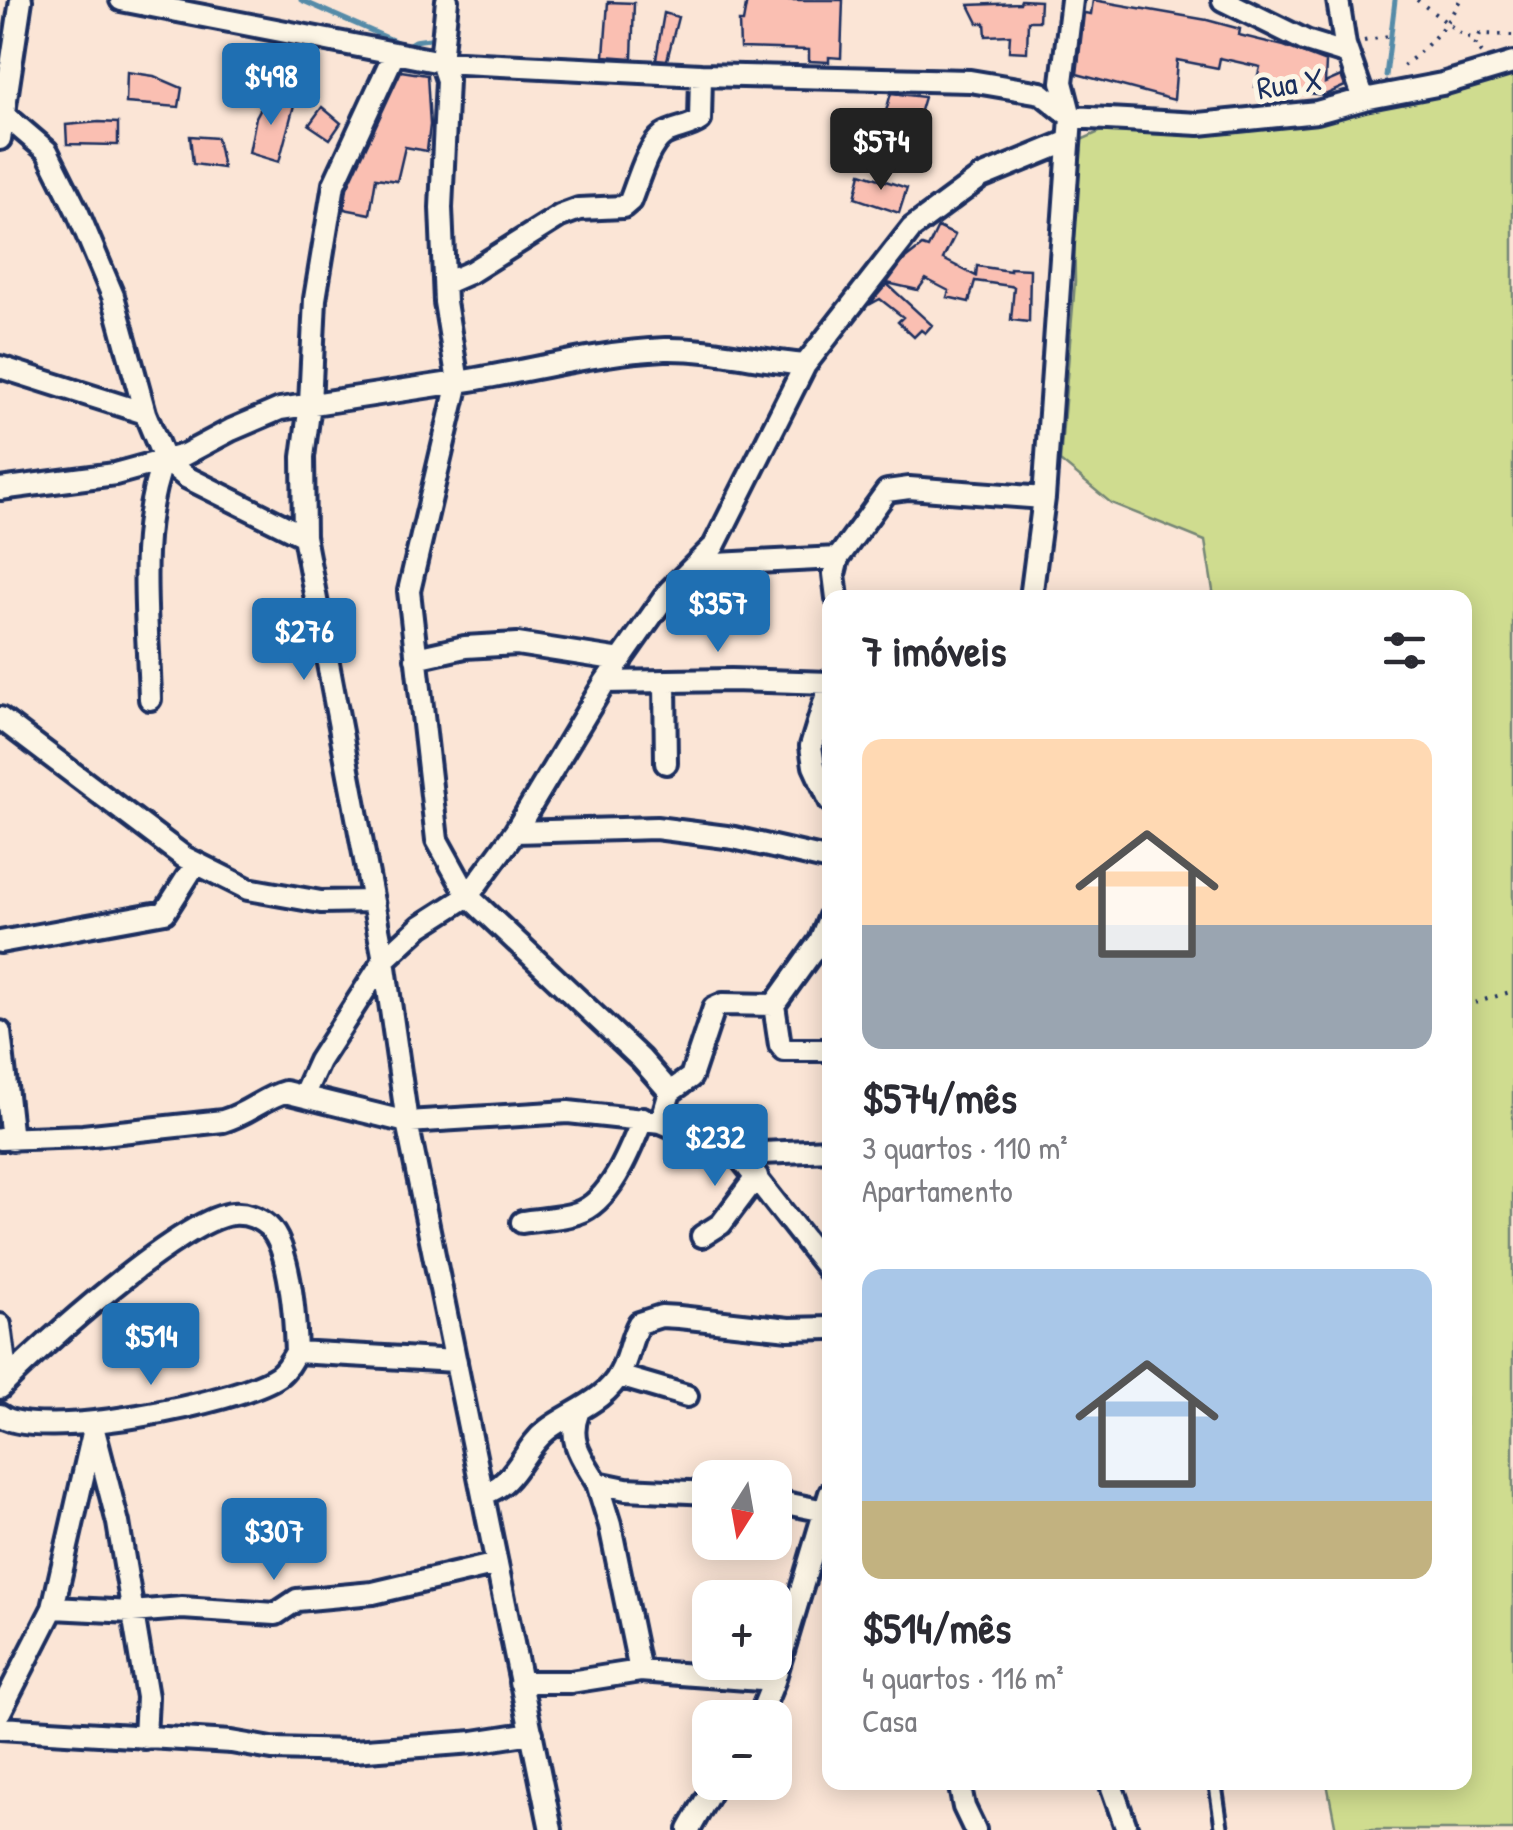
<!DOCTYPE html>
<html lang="pt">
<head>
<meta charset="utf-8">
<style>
	body { margin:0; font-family:"Patrick Hand",sans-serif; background:#f2f2f3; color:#2b2b33; height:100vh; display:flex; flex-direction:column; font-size:38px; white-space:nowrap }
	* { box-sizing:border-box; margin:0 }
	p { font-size:32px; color:#7c7c81 }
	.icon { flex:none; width:55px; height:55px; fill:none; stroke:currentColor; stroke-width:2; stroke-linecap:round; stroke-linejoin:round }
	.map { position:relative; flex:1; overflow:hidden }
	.details { position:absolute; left:822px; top:590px; width:650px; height:1200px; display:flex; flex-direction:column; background:#fff; border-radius:20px; box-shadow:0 5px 25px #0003 }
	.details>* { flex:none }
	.needle { width:65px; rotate:191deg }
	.tools { position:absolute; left:692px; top:1460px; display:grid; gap:20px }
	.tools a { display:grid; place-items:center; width:100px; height:100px; border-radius:20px; background:#fff; box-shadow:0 5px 25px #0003; font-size:50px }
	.price { position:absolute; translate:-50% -85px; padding:0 22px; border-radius:10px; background:#1f6fb2; color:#fff; font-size:32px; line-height:65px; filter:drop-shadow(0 2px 5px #0008) }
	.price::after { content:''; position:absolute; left:50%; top:60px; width:30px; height:22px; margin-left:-15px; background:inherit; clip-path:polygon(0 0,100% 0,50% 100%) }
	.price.on { background:#222; color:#fff }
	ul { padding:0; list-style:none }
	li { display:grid; align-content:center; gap:20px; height:530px; padding:0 40px }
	li span { display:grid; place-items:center; height:310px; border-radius:20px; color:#555 }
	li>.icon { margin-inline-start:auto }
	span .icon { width:180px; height:180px; fill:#fffc; stroke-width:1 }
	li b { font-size:42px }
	h2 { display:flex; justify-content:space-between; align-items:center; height:120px; padding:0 40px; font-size:42px }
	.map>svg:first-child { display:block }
	.green { fill:#cfdc8f; stroke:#758676; stroke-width:2.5 }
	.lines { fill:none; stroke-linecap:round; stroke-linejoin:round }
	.stream { stroke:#558ba8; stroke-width:5 }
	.building { fill:#fabfb2; stroke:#1b2f5e; stroke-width:2.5 }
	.lane-casing { stroke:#1b2f5e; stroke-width:18 }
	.street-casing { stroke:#1b2f5e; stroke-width:28 }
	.path { stroke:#1b2f5e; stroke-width:4; stroke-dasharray:2.5 8; stroke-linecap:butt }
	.lane { stroke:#fcf5e5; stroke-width:10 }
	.street { stroke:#fcf5e5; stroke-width:20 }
	.labels { text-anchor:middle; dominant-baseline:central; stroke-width:10; stroke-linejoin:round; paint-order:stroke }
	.street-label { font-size:32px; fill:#1b2f5e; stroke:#fcf5e5 }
</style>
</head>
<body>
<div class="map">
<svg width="1513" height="1830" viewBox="0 0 1513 1830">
	<rect width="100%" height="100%" fill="#fbe5d6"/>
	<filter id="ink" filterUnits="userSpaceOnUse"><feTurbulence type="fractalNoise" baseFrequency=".01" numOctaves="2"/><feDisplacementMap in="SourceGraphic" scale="20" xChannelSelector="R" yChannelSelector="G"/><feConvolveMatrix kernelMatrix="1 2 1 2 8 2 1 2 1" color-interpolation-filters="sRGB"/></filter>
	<g filter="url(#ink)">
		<path class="green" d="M1513 72V1830H1336L1327 1783 1465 1782V598L1214 597 1205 541 1111 503 1060 461 1075 282 1073 158 1081 140 1106 129 1183 133 1328 118 1366 106Z"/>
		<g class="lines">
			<path class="stream" d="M301 0 406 46 414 41 437 38
				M1386 76 1395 0"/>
		</g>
		<path class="building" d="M747 0H843L841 58 829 57V62L809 61V50L740 48 739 22H743Z
			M1021 0 1040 1 1039 21H1028L1027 52 1009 51 1010 35 986 36 985 23H978L969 5 1020 3Z
			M1093 0 1207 20 1240 29 1239 35 1284 46 1326 62 1325 83 1341 76 1345 86 1325 95 1255 87 1260 67 1220 58 1218 68 1177 60 1174 100 1077 74 1084 13 1091 14Z
			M608 2 634 3 632 58 604 56Z
			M664 13 678 17 667 60 656 59Z
			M401 71 427 75 430 125 427 151 405 147 397 181 376 178 370 214 344 209 347 188Z
			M127 72 154 76 182 88 179 107 126 103Z
			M270 91 294 105 279 162 249 153 256 117Z
			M891 93 924 97 916 124 885 115Z
			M322 107 341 123 330 139 309 125Z
			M99 122 118 123V145L67 144 66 125Z
			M190 136 217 138 223 168 193 164Z
			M861 173 907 188 899 213 855 198Z
			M938 227 955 235 943 259 976 276 977 266 1010 271V268L1030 269 1029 322 1011 320 1014 287 1010 286 975 281 969 302 947 297 949 291 926 279 918 290 887 283 904 260 922 246 928 248Z
			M887 284 932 325 925 333 921 330 914 337 898 322 903 317 880 299 869 305Z"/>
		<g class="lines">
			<g class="lane-casing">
				<path id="lane" d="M1215 1782 1222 1830"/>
			</g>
			<g class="street-casing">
				<path id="street" d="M121 0 441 62 701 75 970 81 1041 93 1071 117
					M1223 0 1306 41 1348 54
					M1338 0 1345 45 1364 99
					M6 116 47 151 78 213 113 296 145 413 164 459 186 477 304 536 384 960 319 1061 304 1094
					M1071 117 1199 124 1317 112 1364 99 1442 84 1513 63
					M0 139 21 0
					M446 283 471 272 560 216 579 209 623 207 630 201C638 182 646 148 663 135 674 128 689 128 700 120L701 75
					M805 365C759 361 711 348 665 349 595 352 527 372 458 382L409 591 437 840 468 896 641 1059 670 1092 661 1122 737 1154 830 1272
					M0 367 145 413
					M0 489 115 474 184 455 231 430 280 409 458 382 445 302 441 208 447 80 441 62 447 0
					M304 536 303 457 310 404 315 299 334 184 394 54
					M697 565 838 558
					M837 598 834 574 838 558 887 491 909 488 1044 498
					M1031 598 1044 498 1071 117 1062 82 1072 0
					M416 658 465 647 517 644 621 660
					M605 682 731 680 830 683
					M665 683 666 763
					M830 684 811 746 814 766 830 801
					M150 699C148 621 135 533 164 459
					M0 718 184 857 248 889 321 902 372 901
					M515 832 656 828 734 838 830 860
					M0 942 165 912 196 863
					M774 1005 780 1045 784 1050H830
					M0 1032 12 1140
					M670 1092 691 1077 714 1008 723 1004 774 1005 820 941 830 916
					M0 1139 83 1136 223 1121C248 1114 263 1098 285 1092L407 1122 568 1112 661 1122
					M737 1154 830 1150
					M522 1222C539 1219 560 1219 577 1213 611 1202 631 1148 643 1118
					M702 1236 721 1224 757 1176
					M0 1325 7 1380
					M296 1352 456 1361
					M619 1376 687 1396
					M0 1388C37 1349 184 1217 233 1214 246 1213 259 1218 268 1226 291 1247 295 1322 296 1352 291 1361 286 1370 278 1376 239 1403 36 1443 0 1415
					M578 1413C567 1442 583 1459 597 1483L626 1489 710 1493
					M94 1430 118 1523 147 1697 145 1738
					M597 1483 610 1525 640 1671
					M483 1494C516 1485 522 1449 547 1430 570 1412 606 1401 620 1373 629 1357 630 1339 639 1323L661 1316 679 1317 789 1329 830 1328
					M775 1501 830 1512
					M53 1608 132 1612 182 1608 276 1614 297 1600 373 1593 497 1564
					M520 1682H570L640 1671 774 1681
					M0 1712 53 1608 93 1433
					M759 1718 774 1681 830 1493
					M0 1728 231 1742 272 1749 353 1751 474 1742 532 1733
					M959 1782 964 1807 975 1830
					M1110 1782 1127 1830
					M551 1830 407 1122 384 960 421 926 468 896 515 832 605 682 669 591 714 546 805 365 912 228 981 177 1069 141
					M689 1830 716 1782"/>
			</g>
			<path class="path" d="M1417 0 1464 36 1476 39
				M1364 41 1393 35
				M1482 53 1475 46 1480 34 1513 35
				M1403 66C1428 47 1445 28 1460 0
				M1465 1006 1513 991"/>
			<use href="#lane" class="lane"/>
			<use href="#street" class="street"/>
		</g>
	</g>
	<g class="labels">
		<g class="street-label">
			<text transform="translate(1290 83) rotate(-9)">Rua X</text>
		</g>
	</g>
</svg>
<div class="tools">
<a><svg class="needle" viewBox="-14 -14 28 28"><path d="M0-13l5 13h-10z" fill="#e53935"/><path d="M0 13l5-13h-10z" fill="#7c7c81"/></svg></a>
<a>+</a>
<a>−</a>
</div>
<b class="price" style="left:271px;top:128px">$498</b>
<b class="price on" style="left:881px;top:193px">$574</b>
<b class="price" style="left:718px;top:655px">$357</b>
<b class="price" style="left:304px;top:683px">$276</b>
<b class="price" style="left:715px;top:1189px">$232</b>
<b class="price" style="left:151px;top:1388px">$514</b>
<b class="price" style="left:274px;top:1583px">$307</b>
<section class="details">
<h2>7 imóveis<svg class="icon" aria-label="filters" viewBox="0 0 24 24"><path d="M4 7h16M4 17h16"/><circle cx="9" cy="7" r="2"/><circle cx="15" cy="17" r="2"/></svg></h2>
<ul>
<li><span style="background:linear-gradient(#ffd9b3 60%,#9aa5b1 0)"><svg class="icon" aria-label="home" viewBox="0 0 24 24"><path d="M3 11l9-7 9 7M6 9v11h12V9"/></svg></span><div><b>$574/mês</b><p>3 quartos · 110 m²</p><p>Apartamento</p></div></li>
<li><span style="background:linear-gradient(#a9c7e8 75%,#c2b280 0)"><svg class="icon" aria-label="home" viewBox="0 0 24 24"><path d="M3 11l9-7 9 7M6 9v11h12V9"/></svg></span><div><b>$514/mês</b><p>4 quartos · 116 m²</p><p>Casa</p></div></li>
</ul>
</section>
</div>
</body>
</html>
